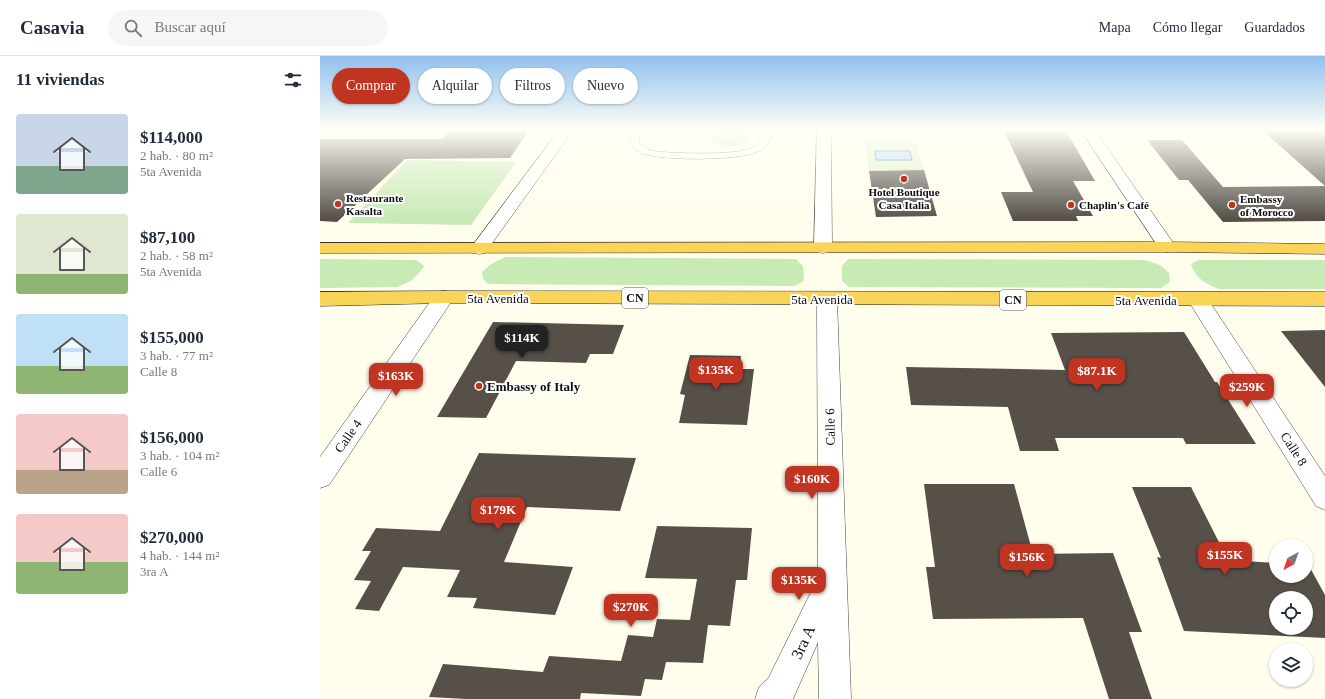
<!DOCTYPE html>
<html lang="es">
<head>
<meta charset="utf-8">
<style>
	body { margin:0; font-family:"Times New Roman",serif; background:#f6f6f7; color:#1f2937; height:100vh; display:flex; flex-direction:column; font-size:15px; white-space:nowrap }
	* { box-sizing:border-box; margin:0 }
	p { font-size:13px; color:#747a83 }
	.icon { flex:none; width:22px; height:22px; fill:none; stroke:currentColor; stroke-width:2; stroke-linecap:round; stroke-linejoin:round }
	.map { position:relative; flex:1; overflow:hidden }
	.sheet { display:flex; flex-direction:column; background:#fff; width:320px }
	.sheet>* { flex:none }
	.hud { position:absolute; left:12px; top:12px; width:380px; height:36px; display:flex; gap:8px }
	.needle { width:26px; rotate:220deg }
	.fabs { position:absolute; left:949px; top:483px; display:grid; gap:8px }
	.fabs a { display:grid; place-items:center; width:44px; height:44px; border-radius:50%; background:#fff; box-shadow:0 1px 3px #0004; font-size:20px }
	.price { position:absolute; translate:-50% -34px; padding:0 9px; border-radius:8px; background:#c03421; color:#fff; font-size:13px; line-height:26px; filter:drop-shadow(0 1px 2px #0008) }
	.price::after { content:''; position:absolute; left:50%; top:24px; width:12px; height:9px; margin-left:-6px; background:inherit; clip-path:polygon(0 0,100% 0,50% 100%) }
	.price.current { background:#222; color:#fff }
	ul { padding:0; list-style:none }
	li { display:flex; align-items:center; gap:12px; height:100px; padding:0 16px }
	li span { display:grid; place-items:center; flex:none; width:112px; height:80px; border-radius:4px; color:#555 }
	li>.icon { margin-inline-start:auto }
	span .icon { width:48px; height:48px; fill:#fffc; stroke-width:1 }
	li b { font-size:17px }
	h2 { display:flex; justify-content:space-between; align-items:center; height:48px; padding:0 16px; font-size:17px }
	.pill { padding:0 14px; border-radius:18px; background:#fff; box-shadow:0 1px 3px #0004; font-size:14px; line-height:36px }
	.pill.current { background:#c03421; color:#fff }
	header { display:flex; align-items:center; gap:24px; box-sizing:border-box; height:56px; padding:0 20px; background:#fff; border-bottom:1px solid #e0e1e3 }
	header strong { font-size:19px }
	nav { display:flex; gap:22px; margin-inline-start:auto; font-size:14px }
	.search { width:280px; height:36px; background:#f6f6f7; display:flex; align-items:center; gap:10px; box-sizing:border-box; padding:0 14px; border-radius:22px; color:#747a83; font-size:15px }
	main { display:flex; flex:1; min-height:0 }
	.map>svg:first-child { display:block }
	.green { fill:#c8eab5 }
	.pitch { fill:#dcf1c7 }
	.water { fill:#afd1f8; stroke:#3479d1 }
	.building { fill:#565049; fill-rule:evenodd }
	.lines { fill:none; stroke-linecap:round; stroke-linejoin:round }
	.service-casing { stroke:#404040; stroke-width:1 }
	.minor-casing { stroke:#404040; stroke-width:1 }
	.trunk-casing { stroke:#1e1e1e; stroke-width:1 }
	.service { fill:#fff; fill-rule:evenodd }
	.minor { fill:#fff; fill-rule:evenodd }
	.trunk { fill:#fad458; fill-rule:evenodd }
	.poi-dot { fill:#c03421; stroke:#fff; stroke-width:1.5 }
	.labels { text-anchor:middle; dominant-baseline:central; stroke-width:4; stroke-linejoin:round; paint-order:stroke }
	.far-poi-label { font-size:11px; font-weight:bold; fill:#0d0d0d; stroke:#fff; text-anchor:start }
	.shield { fill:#fff; stroke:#565656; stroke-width:1 }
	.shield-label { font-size:12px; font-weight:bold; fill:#0d0d0d }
	.street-label { font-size:13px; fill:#0d0d0d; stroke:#fff }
	.poi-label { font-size:13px; font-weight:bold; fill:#0d0d0d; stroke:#fff; text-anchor:start }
	.near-street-label { font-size:16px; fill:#0d0d0d; stroke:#fff }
</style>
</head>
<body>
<header>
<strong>Casavia</strong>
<div class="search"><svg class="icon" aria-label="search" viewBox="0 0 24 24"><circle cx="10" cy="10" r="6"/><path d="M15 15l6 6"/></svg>Buscar aquí</div>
<nav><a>Mapa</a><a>Cómo llegar</a><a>Guardados</a></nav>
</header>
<main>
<section class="sheet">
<h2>11 viviendas<svg class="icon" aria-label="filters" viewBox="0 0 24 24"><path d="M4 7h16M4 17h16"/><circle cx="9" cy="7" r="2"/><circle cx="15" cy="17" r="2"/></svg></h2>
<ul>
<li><span style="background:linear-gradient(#c9d6e8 65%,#7fa58c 0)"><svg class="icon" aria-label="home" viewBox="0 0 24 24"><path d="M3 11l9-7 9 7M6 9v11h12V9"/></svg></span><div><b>$114,000</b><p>2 hab. · 80 m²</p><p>5ta Avenida</p></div></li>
<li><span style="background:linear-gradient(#dfe7d0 75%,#8fb573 0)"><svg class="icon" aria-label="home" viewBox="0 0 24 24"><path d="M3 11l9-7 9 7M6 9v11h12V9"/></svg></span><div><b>$87,100</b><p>2 hab. · 58 m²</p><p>5ta Avenida</p></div></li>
<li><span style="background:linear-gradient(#bfe0f5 65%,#8fb573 0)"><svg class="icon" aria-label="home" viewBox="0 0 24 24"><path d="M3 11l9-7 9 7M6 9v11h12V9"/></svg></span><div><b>$155,000</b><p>3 hab. · 77 m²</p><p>Calle 8</p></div></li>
<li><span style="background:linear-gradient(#f6c9c9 70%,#b9a48a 0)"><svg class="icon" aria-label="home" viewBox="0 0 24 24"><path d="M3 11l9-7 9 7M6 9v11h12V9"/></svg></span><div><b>$156,000</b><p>3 hab. · 104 m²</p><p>Calle 6</p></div></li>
<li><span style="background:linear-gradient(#f6c9c9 60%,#8fb573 0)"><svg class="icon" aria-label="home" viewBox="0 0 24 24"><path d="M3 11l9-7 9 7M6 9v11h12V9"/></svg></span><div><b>$270,000</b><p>4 hab. · 144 m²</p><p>3ra A</p></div></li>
</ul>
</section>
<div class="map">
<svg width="1005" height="643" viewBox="0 0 1005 643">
	<rect width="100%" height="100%" fill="#fffeec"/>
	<path class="green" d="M403 73C413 72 426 71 431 81 423 93 406 92 394 87L391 82 395 77Z
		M87 104 196 106 151 169 28 167Z
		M185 201 476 203 483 210 484 225 474 230 168 228 163 223 162 216 171 208Z
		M0 203 96 204 104 210 101 215 91 225 77 231 0 232Z
		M528 203 825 204 840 209 849 217 850 226 841 232 529 231 522 225V210Z
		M878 204H1005V233H899C885 227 876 223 871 208Z"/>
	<path class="pitch" d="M544 84H595L604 114 549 115Z"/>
	<path class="water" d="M555 95H590L592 104H556Z"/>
	<path class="building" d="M131 73H210L190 102 85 103 17 166 0 165V83H122Z
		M683 73H745L775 125H753L773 160H756L758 165H693L681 136H713Z
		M941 73H1005V165L903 166 868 124H859L827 84H862L903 131 1005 130Z
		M604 114 617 160 556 161 549 115Z
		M173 266 304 269 293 298H270L266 307 196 305 166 362 117 361Z
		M1005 274V331L961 275Z
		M864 276 895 326H897L936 388H866L863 382H735L739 395H700L688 351 591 349 586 311 745 314 731 277Z
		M370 299 421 300 419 313H434L427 369 359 367 365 339 360 338Z
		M159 397 316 402 300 455 207 451 184 506 253 511 235 559 153 552 157 542 127 541 140 514 83 511 59 555 35 553 51 525 34 524 51 495H42L56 472 120 475Z
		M604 428H694L713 498 793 497 822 576H809L832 643H789L763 562 613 563 606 511H615Z
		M812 431H871L908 504 956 507V520H986V508H988L1005 539V582L864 575 837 501 841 502ZM956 542H986V572H956Z
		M337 470 432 472 427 524H416L410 570 388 569 383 607 346 606 342 624 325 623 321 640 261 637 260 643H146L109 641 123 608 223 616 229 600 301 605 308 579 333 581 337 563 370 564 377 523 325 522Z"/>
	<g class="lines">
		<g class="service-casing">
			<path id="service" d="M317 73H326L320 79 319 86C322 89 325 92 329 94 344 98 410 99 425 94 434 92 439 87 444 79L441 73H449L452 79C449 86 446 92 439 95 422 105 339 105 321 97 317 95 312 91 310 87L312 78Z"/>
		</g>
		<g class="minor-casing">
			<path id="minor" d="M240 73H254L165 197 159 198 153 197 150 193Z
				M497 73H511L512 192 509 196 503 197 497 196 494 192Z
				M760 73H774L856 191 853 195 847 196 841 195Z
				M124 235 131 236 134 241 131 246 9 429 0 432V401L117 236Z
				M507 236 514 238 517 243 531 643H499L498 586 473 643H435L439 631 449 621 491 536 492 525 496 515 498 514 497 243 500 238Z
				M878 237 885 239 1005 420V454L996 450 868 244 871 239Z"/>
		</g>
		<g class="trunk-casing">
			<path id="trunk" d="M847 186 1005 188V198L847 196 0 197V187Z
				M124 235 1005 236V250L124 247 0 250V236Z"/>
		</g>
		<use href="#service" class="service"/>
		<use href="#minor" class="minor"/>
		<use href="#trunk" class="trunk"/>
	</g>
	<linearGradient id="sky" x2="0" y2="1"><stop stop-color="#91c0ee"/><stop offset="0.45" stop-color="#fffff6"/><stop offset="1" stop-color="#fffff6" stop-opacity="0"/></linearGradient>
	<rect width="1005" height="163" fill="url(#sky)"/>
	<g class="poi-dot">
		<circle cx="584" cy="123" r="4"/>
		<circle cx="18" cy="148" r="4"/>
		<circle cx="751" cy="149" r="4"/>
		<circle cx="912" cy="149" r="4"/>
		<circle cx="159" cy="330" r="4"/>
	</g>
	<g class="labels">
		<g class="far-poi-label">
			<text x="584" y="136" text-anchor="middle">Hotel Boutique<tspan x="584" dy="13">Casa Italia</tspan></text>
			<text x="26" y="142">Restaurante<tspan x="26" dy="13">Kasalta</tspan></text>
			<text x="920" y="143">Embassy<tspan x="920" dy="13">of Morocco</tspan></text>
			<text x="759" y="149">Chaplin's Café</text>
		</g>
		<g class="shield">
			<rect x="302" y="232" width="26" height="20" rx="3"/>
			<rect x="680" y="234" width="26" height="20" rx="3"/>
		</g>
		<g class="shield-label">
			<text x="315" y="242">CN</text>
			<text x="693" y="244">CN</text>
		</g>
		<g class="street-label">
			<text x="178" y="242">5ta Avenida</text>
			<text x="502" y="243">5ta Avenida</text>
			<text x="826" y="244">5ta Avenida</text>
			<text transform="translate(510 371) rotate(-91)">Calle 6</text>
			<text transform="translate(28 380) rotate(-55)">Calle 4</text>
			<text transform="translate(974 393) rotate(57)">Calle 8</text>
		</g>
		<g class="poi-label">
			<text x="167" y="330">Embassy of Italy</text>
		</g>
		<g class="near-street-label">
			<text transform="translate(483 586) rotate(-65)">3ra A</text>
		</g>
	</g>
</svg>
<div class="fabs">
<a><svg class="needle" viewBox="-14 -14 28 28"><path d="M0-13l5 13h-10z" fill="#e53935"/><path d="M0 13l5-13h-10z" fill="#747a83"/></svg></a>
<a><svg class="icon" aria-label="locate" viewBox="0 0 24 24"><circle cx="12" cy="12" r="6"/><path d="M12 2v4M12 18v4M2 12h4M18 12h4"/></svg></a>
<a><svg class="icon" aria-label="layers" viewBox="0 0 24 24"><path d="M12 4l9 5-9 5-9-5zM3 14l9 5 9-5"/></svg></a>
</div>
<b class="price current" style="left:202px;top:303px">$114K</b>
<b class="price" style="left:396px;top:335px">$135K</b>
<b class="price" style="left:777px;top:336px">$87.1K</b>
<b class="price" style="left:76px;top:341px">$163K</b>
<b class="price" style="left:927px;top:352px">$259K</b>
<b class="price" style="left:492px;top:444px">$160K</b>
<b class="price" style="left:178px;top:475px">$179K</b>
<b class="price" style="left:905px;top:520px">$155K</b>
<b class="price" style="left:707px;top:522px">$156K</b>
<b class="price" style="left:479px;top:545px">$135K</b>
<b class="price" style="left:311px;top:572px">$270K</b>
<div class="hud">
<a class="pill current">Comprar</a>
<a class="pill">Alquilar</a>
<a class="pill">Filtros</a>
<a class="pill">Nuevo</a>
</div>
</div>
</main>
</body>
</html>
